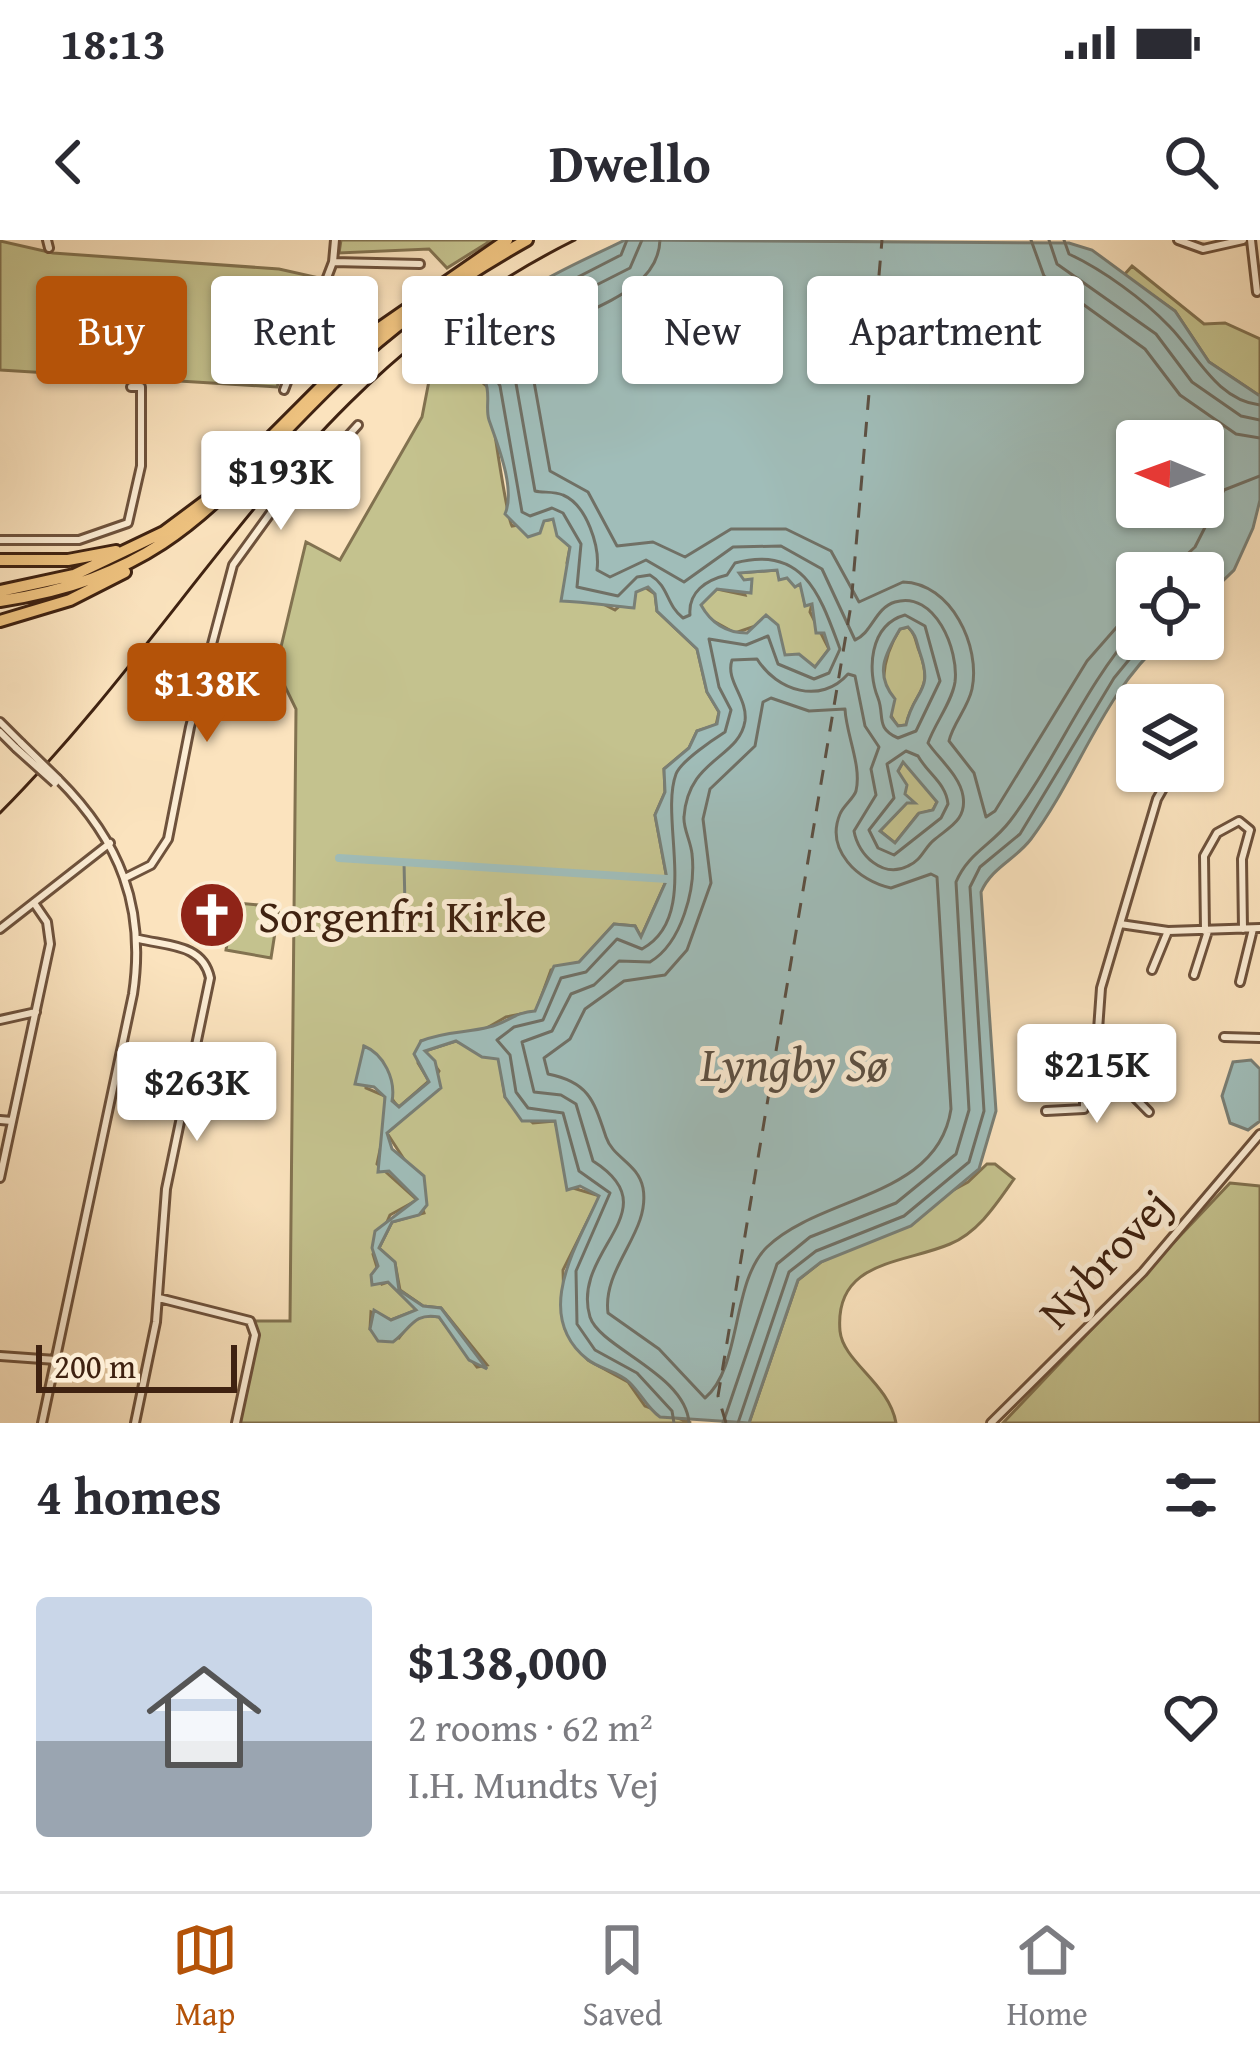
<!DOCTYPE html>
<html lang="en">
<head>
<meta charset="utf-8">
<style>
	body { margin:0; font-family:"Gentium Book Plus",serif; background:#f2f2f3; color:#2b2b33; height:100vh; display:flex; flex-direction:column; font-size:45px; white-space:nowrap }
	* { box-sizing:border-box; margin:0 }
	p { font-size:39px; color:#7c7c81 }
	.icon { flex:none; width:66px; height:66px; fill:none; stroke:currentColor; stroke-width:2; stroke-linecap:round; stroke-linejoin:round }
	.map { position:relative; height:1183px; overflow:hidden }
	.panel { display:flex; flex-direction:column; background:#fff; flex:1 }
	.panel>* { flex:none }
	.banner { position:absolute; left:36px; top:36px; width:1188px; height:108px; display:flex; gap:24px }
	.needle { width:78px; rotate:271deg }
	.buttons { position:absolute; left:1116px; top:180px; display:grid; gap:24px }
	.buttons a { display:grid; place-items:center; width:108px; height:108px; border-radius:12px; background:#fff; box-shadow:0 3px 9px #0004; font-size:60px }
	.scale { position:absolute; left:36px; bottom:30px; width:201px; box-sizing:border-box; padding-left:12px; border:6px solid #3f2211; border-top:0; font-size:33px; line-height:42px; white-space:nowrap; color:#3f2211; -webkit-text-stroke:9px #fcedd5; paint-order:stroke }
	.price { position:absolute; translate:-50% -102px; padding:0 27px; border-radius:12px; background:#fff; color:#222; font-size:39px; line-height:78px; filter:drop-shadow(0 3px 6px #0008) }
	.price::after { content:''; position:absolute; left:50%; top:72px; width:36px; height:27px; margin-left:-18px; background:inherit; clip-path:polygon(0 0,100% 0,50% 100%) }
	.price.selected { background:#b45309; color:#fff }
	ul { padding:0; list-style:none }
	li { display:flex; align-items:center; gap:36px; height:300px; padding:0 36px }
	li+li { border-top:3px solid #e1e1e2 }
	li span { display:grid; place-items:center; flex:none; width:336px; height:240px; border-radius:12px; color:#555 }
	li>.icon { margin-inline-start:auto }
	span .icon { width:144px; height:144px; fill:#fffc; stroke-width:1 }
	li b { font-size:51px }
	h2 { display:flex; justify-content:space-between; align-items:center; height:144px; padding:0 36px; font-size:51px }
	.chip { padding:0 42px; border-radius:12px; background:#fff; box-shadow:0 3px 9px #0004; font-size:42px; line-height:108px }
	.chip.selected { background:#b45309; color:#fff }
	.status { display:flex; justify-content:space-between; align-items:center; height:84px; padding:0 60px; background:#fff; direction:ltr }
	.status svg { height:33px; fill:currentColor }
	header { display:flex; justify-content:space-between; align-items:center; height:156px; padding:0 36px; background:#fff; font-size:54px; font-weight:800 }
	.menu { display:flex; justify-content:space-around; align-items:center; height:168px; border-top:3px solid #e1e1e2; background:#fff; font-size:33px; color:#7c7c81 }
	.menu a { display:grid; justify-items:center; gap:6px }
	.menu .selected { color:#b45309 }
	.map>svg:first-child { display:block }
	.green { fill:#c4c28e; stroke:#827250; stroke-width:3 }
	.water { fill:#a0bdb9; stroke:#797f76; stroke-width:3; fill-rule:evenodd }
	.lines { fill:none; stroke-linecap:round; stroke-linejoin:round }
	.shore { stroke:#707065; stroke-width:3 }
	.stream { stroke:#797f76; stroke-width:3 }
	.canal { stroke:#a0bdb9; stroke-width:8 }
	.ferry { stroke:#5c5043; stroke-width:3; stroke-dasharray:15 12; stroke-linecap:butt }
	.minor-casing { stroke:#6e523c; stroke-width:12 }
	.highway-casing { stroke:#3f2211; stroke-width:16 }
	.minor { stroke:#fcedd5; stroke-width:6 }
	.highway { stroke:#eec27f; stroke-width:10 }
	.tram { stroke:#3f2211; stroke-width:3 }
	.minor-bridge-casing { stroke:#6e523c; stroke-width:12; stroke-linecap:butt }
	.minor-bridge { stroke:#fcedd5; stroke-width:6 }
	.labels { text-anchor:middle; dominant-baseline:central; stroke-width:10; stroke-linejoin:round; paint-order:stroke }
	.poi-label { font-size:45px; fill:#3f2211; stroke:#fcedd5; text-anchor:start }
	.street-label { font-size:45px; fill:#3f2211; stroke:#fcedd5 }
	.water-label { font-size:48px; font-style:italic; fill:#5c5043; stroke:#fcedd5 }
</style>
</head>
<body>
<div class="status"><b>18:13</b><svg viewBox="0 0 49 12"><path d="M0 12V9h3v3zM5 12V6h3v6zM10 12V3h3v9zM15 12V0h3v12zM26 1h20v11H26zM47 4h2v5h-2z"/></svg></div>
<header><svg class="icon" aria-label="back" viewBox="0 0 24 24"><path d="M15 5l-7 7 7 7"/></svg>Dwello<svg class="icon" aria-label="search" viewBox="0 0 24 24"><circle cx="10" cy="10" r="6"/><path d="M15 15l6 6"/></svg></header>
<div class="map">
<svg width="1260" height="1183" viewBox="0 0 1260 1183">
	<rect width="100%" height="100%" fill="#fbe3be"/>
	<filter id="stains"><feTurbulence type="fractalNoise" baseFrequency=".00167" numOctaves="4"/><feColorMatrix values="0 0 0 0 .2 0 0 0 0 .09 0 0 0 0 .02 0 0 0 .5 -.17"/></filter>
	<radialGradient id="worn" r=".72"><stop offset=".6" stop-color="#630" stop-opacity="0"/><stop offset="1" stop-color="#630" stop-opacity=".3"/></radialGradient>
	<path class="green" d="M341 0H492L447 28 429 9 339 13Z
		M0 1 53 13 279 29 315 37 277 147 0 130Z
		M1132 26 1204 84 1225 83 1260 99V156L1209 122 1175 71 1124 35Z
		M453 101 484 116 475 136 489 148C490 166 507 278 512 286L554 279 570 307 567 323 579 360H595L615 370 643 346 655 354 657 371 697 409 707 452 719 472 716 485 697 491 689 508 664 529 665 552 655 575 667 639 641 697 635 686 614 684 580 722 551 730 536 771 506 777 485 789 421 801 418 823 429 841 399 867C380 851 391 820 364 807L366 848 385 856 387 877 377 924 417 960 390 975 373 1014 382 1044 388 1042 417 1070 391 1080 371 1072 370 1089 399 1098C411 1081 418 1073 439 1077L477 1127 487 1125 441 1068 423 1066 400 1050 395 1023 379 1008 392 982 424 973 407 924 387 893 419 864 439 831 425 811 456 801 499 818 505 857 533 883 555 881 573 948 600 956 563 1030 565 1089 588 1120 628 1142 645 1166 691 1183H239L257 1099 254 1081H290L296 469 276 428 306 302 340 320 422 177 434 115Z
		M777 330 801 344 805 365 812 363 810 372 829 409 815 428 785 415 761 384 735 393 708 378 700 365 717 349 745 355 737 333Z
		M908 387C917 396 915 402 920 413 934 452 914 450 906 485L898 486C875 458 882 417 900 389Z
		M903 522 910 524 937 562 933 570 918 574 895 603 880 591 907 562 898 531Z
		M237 663 279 667 271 718 226 710 227 704 212 701Z
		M987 924H995L1014 939C997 963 979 992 950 1004 903 1024 834 1020 840 1091 843 1122 889 1143 896 1183H749L798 1040 821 1022 968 942Z
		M1230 943 1260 946V1183H1003Z"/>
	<path class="water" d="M625 0 1069 3 1092 10 1175 71 1209 122 1260 156V260L1253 288 1234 330 1203 360V333H1137V399H1165C1103 452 1079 535 1031 599 1015 620 992 627 981 652L996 871 979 929 911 986 821 1022 798 1040 749 1183 660 1177C646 1167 641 1153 629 1142 617 1131 599 1129 587 1119 531 1074 578 1004 599 956L580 946 567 950 555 881H522L505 857 498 819 482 817 456 801 425 811 435 821 441 848 387 893 392 909 424 936 427 965 419 975 392 982 379 1008 395 1022 399 1050 423 1066 441 1068 487 1129 469 1120 439 1077C413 1072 411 1089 393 1102L378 1101 370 1089 374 1070 391 1080 416 1070 388 1042 372 1045 371 1035 378 1026 372 1008 375 991 417 959 389 931 378 932 385 857 374 847 355 844 364 806C384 814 396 840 392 861L399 867 429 842 414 814 421 801C445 791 467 793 489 787 507 783 515 772 535 771L554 726 579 722 614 684 635 686 641 697 667 639 655 575 665 552 664 529 689 508 697 491 717 484 719 472 707 452 697 409 657 371 655 354 648 347 636 352 634 368C610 366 587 362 561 361L570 307 557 296 553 279 544 281 540 293 528 297 505 274C516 249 497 203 489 180 485 168 491 154 485 141L475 142 484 116 458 105H470C502 52 571 27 625 0ZM1137 201H1203V267H1137ZM777 330 779 340 787 338 795 347 800 344 805 366 812 364 816 393H824L829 409 815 427 799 414 785 415 778 385 766 375 747 393C726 393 711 383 701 365L717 349 751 353 752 339 744 340 739 333ZM908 387C917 396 916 401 920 413 934 453 914 449 906 485L898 486 891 477 895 459C874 434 885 414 900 389ZM903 522 937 562 933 570 919 573 895 603 880 591 907 563H915L905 554 907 545 898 531Z
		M1251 820 1260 829V881L1248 890 1230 883 1222 856 1233 822Z"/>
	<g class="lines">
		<path class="shore" d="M627 0 621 15 545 54 488 97 496 114 491 130 500 146 522 272 530 276 552 268 563 273 581 304 577 347 618 356 637 337 650 335C669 346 666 365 683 378L690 375C688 352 706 340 727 335L735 323C805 304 821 358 840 409L829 433 814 439 778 424 768 396 746 405 709 399 719 447 731 470 725 492C714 499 681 521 676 534 659 580 701 677 642 709L617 699 586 732 561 738 543 780 514 787 497 800 510 815 516 852 528 868 563 873 579 931 610 953 576 1031 577 1084 595 1110 637 1133 672 1171 674 1183
			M642 0 630 28 553 67 508 98 535 251C543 253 554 251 563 255 587 265 600 307 597 330L610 337 646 320 684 342 733 307 781 306 822 329 855 400C872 393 875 368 895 362 935 350 959 410 955 442 952 462 935 483 928 503 939 519 960 536 963 556 967 580 949 587 934 600 924 608 922 620 908 626 883 639 858 615 854 591L876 555 871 529 879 507 865 486 855 436 848 434C821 465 777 451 757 419L732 420C725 441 748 458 745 481 739 519 688 518 684 577 683 588 691 602 692 614 696 648 682 703 650 722L619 721 594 745 571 754 552 791 522 802 534 852 561 855 576 864 593 921C672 971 570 1010 590 1077 600 1108 686 1134 689 1183
			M660 0C658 61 564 70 528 108L550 231 588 252 617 306 653 302 685 317 731 289H786L831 311 859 362 903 342C951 343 981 406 972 449 968 468 953 483 949 501L974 533 986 577 995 571 1087 421 1137 364
			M1031 0 1044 36 1145 109 1180 155 1236 194 1260 198
			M1049 0 1057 24 1156 94 1192 142 1241 176 1260 180
			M1064 0 1069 14C1103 30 1143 59 1169 86 1196 113 1216 160 1260 165
			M1167 333 1195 307 1224 250 1260 236
			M905 375 925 386 940 441 916 491 898 498C875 488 885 476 878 458 867 431 869 385 905 375Z
			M771 458 809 471 845 469C846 494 862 526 856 551 854 558 843 566 840 574 825 610 858 641 891 648L931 634 937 637 951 869C938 958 821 955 767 1007 731 1042 742 1127 705 1158L659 1109 608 1073C602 1027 651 992 643 948 638 923 613 918 606 897 594 861 589 842 548 834L544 818 570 799 585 769 624 741 665 735 687 710 711 643 703 579 710 549 755 506 763 462Z
			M906 511 918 516C928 534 946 543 948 564L941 578 894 615 878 608 869 590 894 558 887 524Z
			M723 1183 777 1024 810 997 896 963 956 914 969 870 956 642C968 613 992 605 1010 581 1057 519 1083 448 1137 387
			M738 1183 789 1032 816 1011 904 976 969 922 984 871 970 647 980 627 1020 594 1114 438 1146 399"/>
		<path class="stream" d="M393 691 405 666 404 622"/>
		<path class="canal" d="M339 618 667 639"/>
		<path class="ferry" d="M726 1183 718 1156 851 365 882 0"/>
		<g class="minor-casing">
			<path id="minor" d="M47 0 49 8
				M1178 0 1203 9 1243 0
				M1251 0 1257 52
				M333 22 420 24
				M284 150 333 22 335 0
				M0 300H79L128 283 141 226V147H131
				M0 482 21 503
				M0 492 16 508
				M1203 510 1211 506
				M127 637 151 625 168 599 190 487 233 325 280 260 319 228 358 185
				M1120 684 1168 691 1260 688
				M0 689 110 603
				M1205 691 1204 616 1217 593 1239 581 1250 590 1242 619 1243 689
				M1152 730 1168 691
				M1194 735 1208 691
				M1240 742 1253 689
				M0 780 36 772
				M1224 797 1260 798
				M1046 871 1084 869V827L1096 818
				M1149 872 1096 818 1101 748 1157 559 1173 531
				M0 880 12 881
				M0 938 50 704 47 682 34 663
				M159 1058 250 1081 255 1095 236 1183
				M0 1116 56 1120
				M42 1183 133 754C146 667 120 601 58 539
				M135 1183 156 1082 166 949 210 738C203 704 168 706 139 699
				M991 1183 1143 1032 1260 894"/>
		</g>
		<g class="highway-casing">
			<path id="highway" d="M0 320H68L116 311
				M0 351 74 335 164 292 211 257 381 87 507 0
				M0 361C181 334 222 248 342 134 397 81 461 37 527 0
				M0 381 70 360 125 332"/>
		</g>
		<use href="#minor" class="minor"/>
		<use href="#highway" class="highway"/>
		<path class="tram" d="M0 573C202 369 302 135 575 0"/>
		<g class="minor-bridge-casing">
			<path id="minor-bridge" d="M21 503 58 539
				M16 508 55 543"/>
		</g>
		<use href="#minor-bridge" class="minor-bridge"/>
	</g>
	<defs>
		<g id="church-disc" transform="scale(3.45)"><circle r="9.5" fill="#8f2418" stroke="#fcedd5"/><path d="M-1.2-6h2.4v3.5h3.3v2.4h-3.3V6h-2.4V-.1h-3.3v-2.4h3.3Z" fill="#fff"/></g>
	</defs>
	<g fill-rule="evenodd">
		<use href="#church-disc" x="212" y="675"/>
	</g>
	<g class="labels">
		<g class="poi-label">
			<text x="258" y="675">Sorgenfri Kirke</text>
		</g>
		<g class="street-label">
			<text transform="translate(1104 1018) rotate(-47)">Nybrovej</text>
		</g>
		<g class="water-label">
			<text x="794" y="823">Lyngby Sø</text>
		</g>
	</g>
	<rect width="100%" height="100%" filter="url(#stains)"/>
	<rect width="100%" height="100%" fill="url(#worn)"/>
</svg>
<div class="buttons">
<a><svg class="needle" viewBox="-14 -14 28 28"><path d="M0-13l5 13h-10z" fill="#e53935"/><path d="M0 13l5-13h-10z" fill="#7c7c81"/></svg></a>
<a><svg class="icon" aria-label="locate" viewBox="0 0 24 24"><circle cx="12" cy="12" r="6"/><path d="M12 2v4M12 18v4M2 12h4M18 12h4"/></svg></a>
<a><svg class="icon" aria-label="layers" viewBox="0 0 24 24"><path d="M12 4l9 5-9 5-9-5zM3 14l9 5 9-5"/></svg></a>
</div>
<div class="scale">200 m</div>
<b class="price" style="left:281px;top:293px">$193K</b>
<b class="price selected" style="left:207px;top:505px">$138K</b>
<b class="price" style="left:1097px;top:886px">$215K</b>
<b class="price" style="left:197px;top:904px">$263K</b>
<div class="banner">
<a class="chip selected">Buy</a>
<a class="chip">Rent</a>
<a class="chip">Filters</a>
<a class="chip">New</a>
<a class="chip">Apartment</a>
</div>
</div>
<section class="panel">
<h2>4 homes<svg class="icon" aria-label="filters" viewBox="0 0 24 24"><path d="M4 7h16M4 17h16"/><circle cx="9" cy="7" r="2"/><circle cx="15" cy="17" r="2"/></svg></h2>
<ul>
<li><span style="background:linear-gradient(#c9d6e8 60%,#9aa5b1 0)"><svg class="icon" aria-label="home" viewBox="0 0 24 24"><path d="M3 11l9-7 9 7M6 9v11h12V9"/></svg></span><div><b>$138,000</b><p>2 rooms · 62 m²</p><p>I.H. Mundts Vej</p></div><svg class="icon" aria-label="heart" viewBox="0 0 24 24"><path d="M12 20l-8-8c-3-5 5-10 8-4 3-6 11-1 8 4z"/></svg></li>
</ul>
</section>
<nav class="menu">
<a class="selected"><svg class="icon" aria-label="map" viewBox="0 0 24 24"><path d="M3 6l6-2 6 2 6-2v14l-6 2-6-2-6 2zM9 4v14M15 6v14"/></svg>Map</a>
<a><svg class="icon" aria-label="saved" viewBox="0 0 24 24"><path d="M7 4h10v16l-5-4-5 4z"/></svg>Saved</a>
<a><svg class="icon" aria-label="home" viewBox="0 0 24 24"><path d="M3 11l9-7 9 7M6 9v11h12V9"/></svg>Home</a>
</nav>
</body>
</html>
